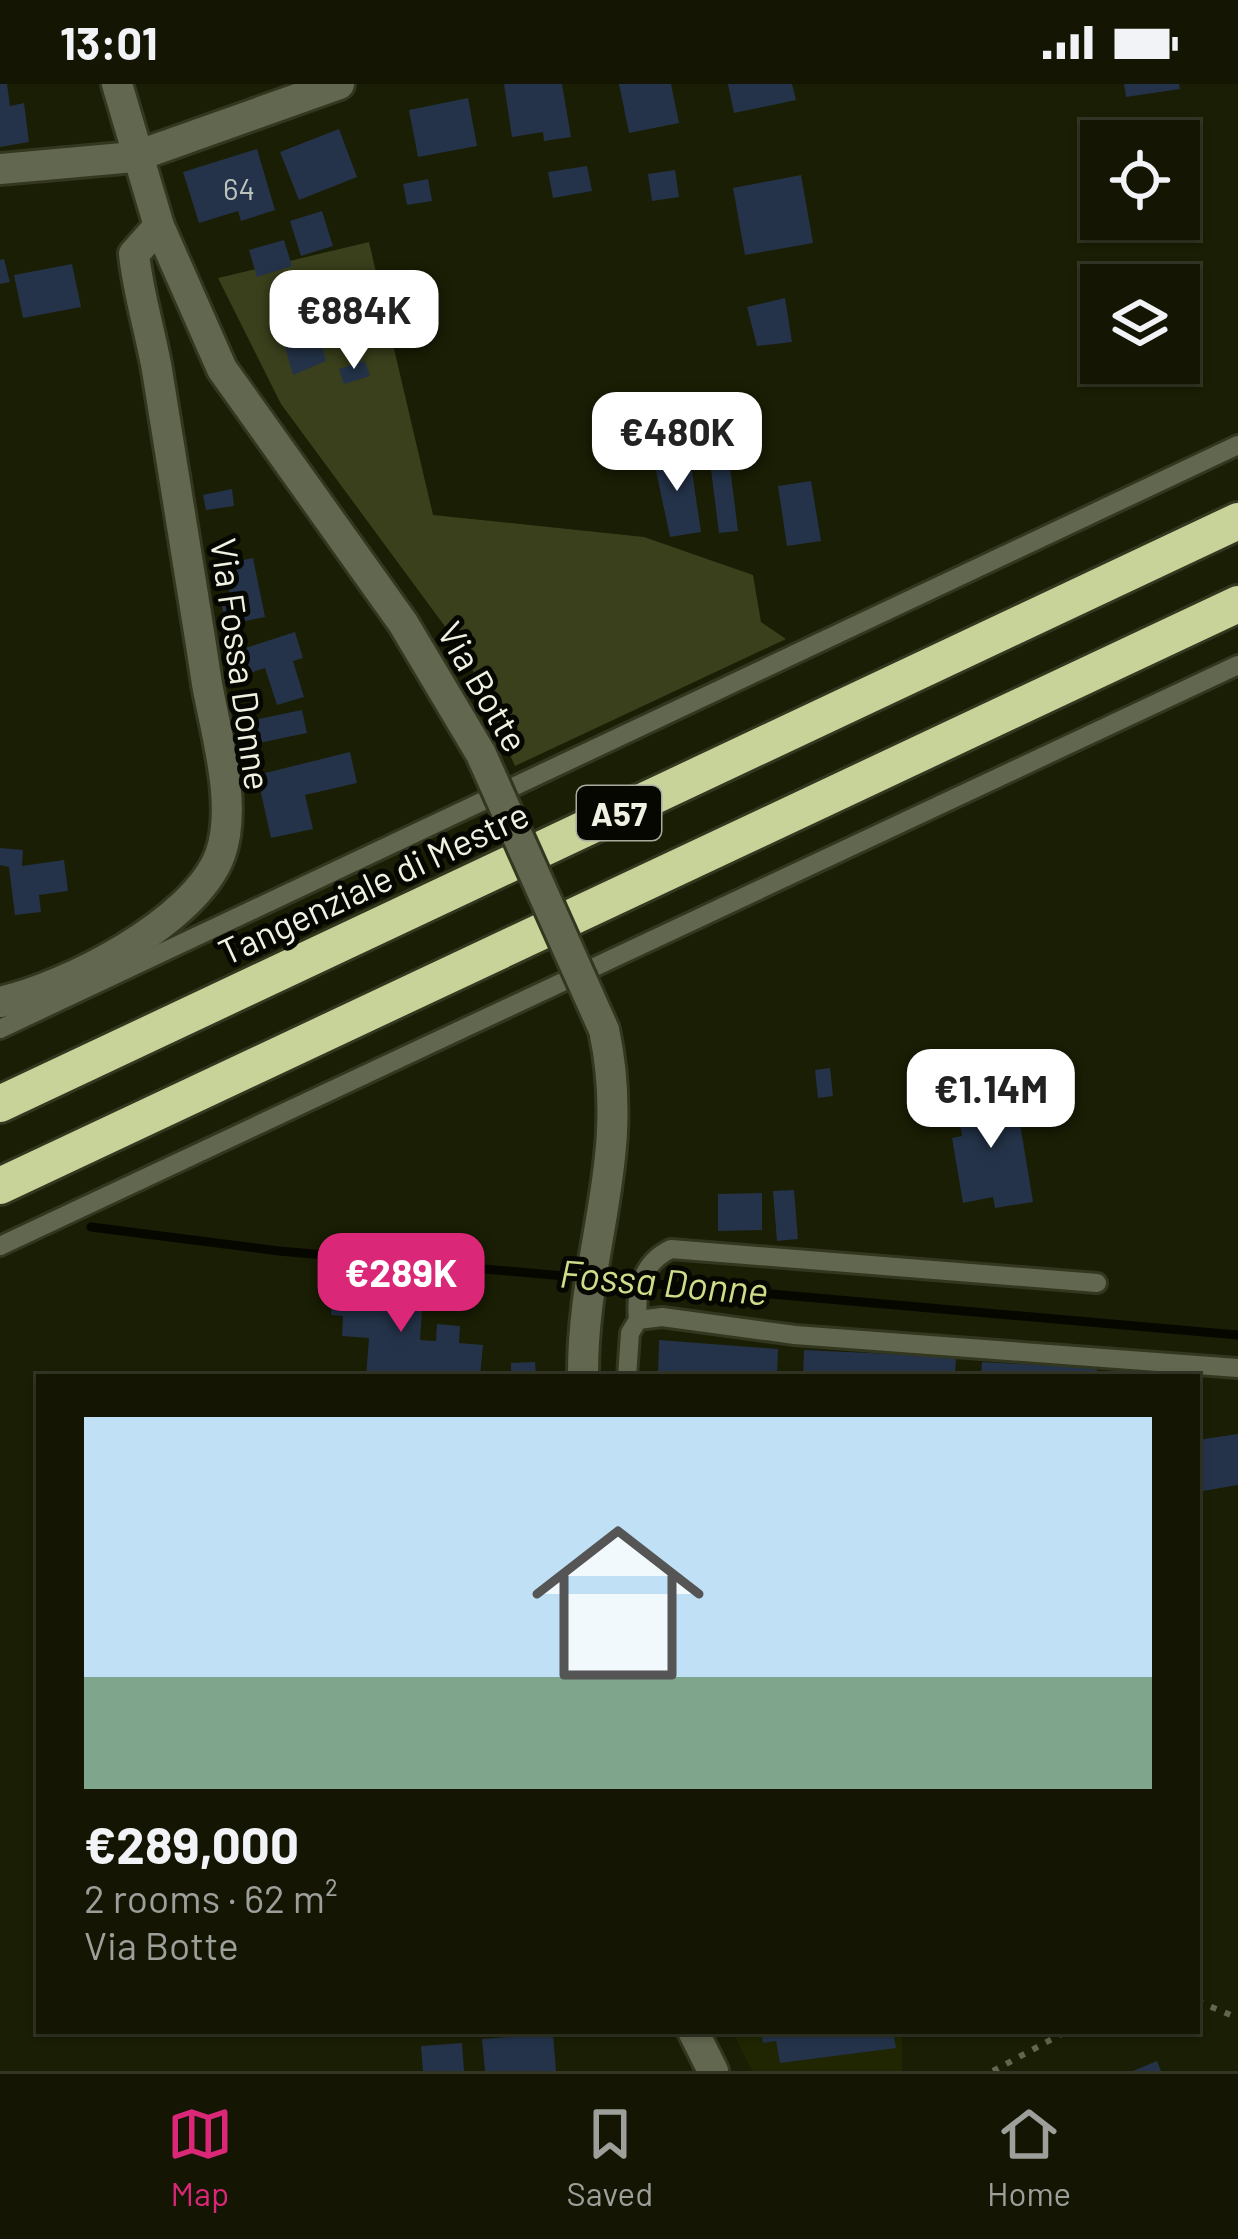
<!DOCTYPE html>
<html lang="en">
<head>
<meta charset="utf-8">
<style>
	body { margin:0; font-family:Barlow,sans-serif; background:#1d1f0d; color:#f1f3f6; height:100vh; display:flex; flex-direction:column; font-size:45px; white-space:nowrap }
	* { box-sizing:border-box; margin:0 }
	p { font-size:39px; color:#9d9f9a }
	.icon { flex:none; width:66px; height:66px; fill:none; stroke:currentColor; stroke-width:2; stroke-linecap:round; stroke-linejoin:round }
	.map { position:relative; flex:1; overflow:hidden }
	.drawer { position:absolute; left:36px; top:1290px; width:1164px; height:660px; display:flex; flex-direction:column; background:#141603; border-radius:0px; box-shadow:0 3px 9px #0004,0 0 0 3px #333525 }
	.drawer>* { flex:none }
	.controls { position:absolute; left:1080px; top:36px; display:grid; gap:24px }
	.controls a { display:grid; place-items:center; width:120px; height:120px; border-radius:0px; background:#141603; box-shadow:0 3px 9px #0004,0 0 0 3px #333525; font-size:60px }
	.price { position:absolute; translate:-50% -102px; padding:0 27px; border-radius:24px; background:#fff; color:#222; font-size:39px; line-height:78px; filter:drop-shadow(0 3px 6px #0008) }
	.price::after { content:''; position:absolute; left:50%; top:72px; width:36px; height:27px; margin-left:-18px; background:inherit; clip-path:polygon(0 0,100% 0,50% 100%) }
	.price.on { background:#db2777; color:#fff }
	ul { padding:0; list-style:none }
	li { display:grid; align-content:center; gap:24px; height:636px; padding:0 48px }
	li+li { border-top:3px solid #333525 }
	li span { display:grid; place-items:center; height:372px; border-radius:0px; color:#555 }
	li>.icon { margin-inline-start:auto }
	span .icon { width:216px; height:216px; fill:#fffc; stroke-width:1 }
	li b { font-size:51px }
	.status { display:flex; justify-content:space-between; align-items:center; height:84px; padding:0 60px; background:#141603; direction:ltr }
	.status svg { height:33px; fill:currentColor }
	.menu { display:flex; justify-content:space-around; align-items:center; height:168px; border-top:3px solid #333525; background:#141603; font-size:33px; color:#9d9f9a }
	.menu a { display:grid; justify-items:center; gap:6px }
	.menu .on { color:#db2777 }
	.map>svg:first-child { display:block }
	.built { fill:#202502 }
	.green { fill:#3a401c }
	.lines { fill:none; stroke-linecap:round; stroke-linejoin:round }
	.stream { stroke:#060800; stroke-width:9 }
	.building { fill:#243349 }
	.service-casing { stroke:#34371f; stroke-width:24 }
	.minor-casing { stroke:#34371f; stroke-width:36 }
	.tertiary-casing { stroke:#34371f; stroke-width:36 }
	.motorway-casing { stroke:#34371f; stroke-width:42 }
	.path { stroke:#62664f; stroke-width:6; stroke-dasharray:6 9; stroke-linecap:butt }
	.service { stroke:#626750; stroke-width:18 }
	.minor { stroke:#626750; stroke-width:30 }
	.tertiary { stroke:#626750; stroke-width:30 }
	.motorway { stroke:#c8d399; stroke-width:36 }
	.tertiary-bridge-casing { stroke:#34371f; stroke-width:36; stroke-linecap:butt }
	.tertiary-bridge { stroke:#626750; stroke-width:30 }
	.labels { text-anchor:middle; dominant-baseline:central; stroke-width:10; stroke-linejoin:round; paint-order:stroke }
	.number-label { font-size:30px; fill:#bcc2bc }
	.shield { fill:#060701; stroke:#a9ac9e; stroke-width:3 }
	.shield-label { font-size:33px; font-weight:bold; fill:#eff2e2 }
	.street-label { font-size:36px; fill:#eff2e2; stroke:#060701 }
	.water-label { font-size:39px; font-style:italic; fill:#cedd89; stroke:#060701 }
</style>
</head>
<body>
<div class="status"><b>13:01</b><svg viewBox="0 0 49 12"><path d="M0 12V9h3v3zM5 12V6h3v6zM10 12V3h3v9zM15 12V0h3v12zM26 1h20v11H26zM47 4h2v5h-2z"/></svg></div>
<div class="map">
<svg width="1238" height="1987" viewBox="0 0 1238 1987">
	<rect width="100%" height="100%" fill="#1a1e04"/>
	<path class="built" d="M732 1947H902V1987H752Z"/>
	<path class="green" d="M369 158 433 431 644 453 753 491 761 538 786 555 515 682 466 571 281 320 218 194Z"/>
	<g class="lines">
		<path class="stream" d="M91 1143 279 1167 1238 1251"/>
	</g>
	<path class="building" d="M0 0H7L10 22 24 19 29 58 0 63Z
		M504 0H562L571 53 544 57 543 48 512 53Z
		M619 0H671L679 39 629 49Z
		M728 0H792L796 16 734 29Z
		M1124 0H1179L1180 5 1126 13Z
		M468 14 477 62 418 73 409 26Z
		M339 45 357 93 299 116 280 68Z
		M257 65 275 126 241 137 238 127 199 139 183 88Z
		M587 82 592 107 553 114 548 88Z
		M675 86 679 113 652 117 648 90Z
		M801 91 813 159 745 171 733 104Z
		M428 95 432 117 407 121 403 100Z
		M322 127 333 162 301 172 290 137Z
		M284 156 292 182 257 193 249 166Z
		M4 175 10 198 0 200V176Z
		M72 180 81 223 23 234 14 191Z
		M308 209 326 277 293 291 273 219Z
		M785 214 792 258 757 262 747 223Z
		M365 277 370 292 344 300 339 285Z
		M726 351 738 447 719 449 707 354Z
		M668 360 671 385 691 381 701 448 670 453 651 363Z
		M811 397 821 457 787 462 778 402Z
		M232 405 234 422 206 426 203 411Z
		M253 474 265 533 226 541 220 514 230 511 224 480Z
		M295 548 303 574 293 577 304 613 277 621 265 584 234 594 227 570Z
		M302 626 307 649 245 662 240 639Z
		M350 668 357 699 305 711 313 745 271 754 257 691Z
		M0 764 23 766 22 782 64 776 68 807 39 811 41 828 15 831 9 783 0 781Z
		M830 984 833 1012 818 1014 815 986Z
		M992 1003 995 1018 1016 1015 1033 1118 995 1124 993 1113 963 1119 952 1054 962 1052 957 1024 965 1023 962 1007Z
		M794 1106 798 1155 777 1157 773 1107Z
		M762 1109V1146L718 1147V1110Z
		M334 1194 375 1197 374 1209 423 1212 420 1256 436 1257 437 1240 460 1242 459 1259 483 1261 480 1293H366L369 1254 342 1252 343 1232 331 1231Z
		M659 1256 778 1265 777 1293H658Z
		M804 1266 956 1273 955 1293H803Z
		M535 1278 536 1293H511V1279Z
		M982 1278 1097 1284V1293H981Z
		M1238 1350V1401L1197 1408V1356Z
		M761 1947H893L896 1964 780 1979 776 1957 763 1959Z
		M553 1950 556 1987H485L482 1955Z
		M462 1959 464 1987H423L421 1962Z
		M1157 1977 1161 1987H1133Z"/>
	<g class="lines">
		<g class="service-casing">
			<path id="service" d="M0 945 1238 361
				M0 1162 1238 581
				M638 1236C635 1206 643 1178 671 1165L1097 1199
				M627 1293 630 1249 638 1236 662 1233 795 1251 1238 1284"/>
		</g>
		<g class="minor-casing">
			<path id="minor" d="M0 85 134 73 339 0
				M0 918C67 903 195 838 220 771 238 722 216 650 207 600 191 495 174 390 157 286 150 246 138 209 134 170L159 142"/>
		</g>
		<g class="tertiary-casing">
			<path id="tertiary" d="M117 0 159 142 222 285 403 539 481 670
				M583 1293C582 1167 632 1075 604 946
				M693 1947 713 1987"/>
		</g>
		<g class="motorway-casing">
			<path id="motorway" d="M0 1020 1238 437
				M0 1102 1238 520"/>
		</g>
		<path class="path" d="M1197 1917 1238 1934
			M993 1987 1067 1947"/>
		<use href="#service" class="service"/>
		<use href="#minor" class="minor"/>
		<use href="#tertiary" class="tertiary"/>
		<use href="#motorway" class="motorway"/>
		<g class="tertiary-bridge-casing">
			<path id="tertiary-bridge" d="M481 670 604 946"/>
		</g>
		<use href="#tertiary-bridge" class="tertiary-bridge"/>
	</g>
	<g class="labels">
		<g class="number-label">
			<text x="239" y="104">64</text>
		</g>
		<rect class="shield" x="577" y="702" width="84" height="54" rx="9"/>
		<g class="shield-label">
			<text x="619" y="729">A57</text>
		</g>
		<g class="street-label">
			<text transform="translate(242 580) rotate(82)">Via Fossa Donne</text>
			<text transform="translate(484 602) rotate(60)">Via Botte</text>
			<text transform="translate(373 798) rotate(-25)">Tangenziale di Mestre</text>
		</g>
		<g class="water-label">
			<text transform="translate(664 1197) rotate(5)">Fossa Donne</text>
		</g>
	</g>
</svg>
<div class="controls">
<a><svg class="icon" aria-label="locate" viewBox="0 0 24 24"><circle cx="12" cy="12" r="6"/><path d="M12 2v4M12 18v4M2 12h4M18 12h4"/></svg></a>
<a><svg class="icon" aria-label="layers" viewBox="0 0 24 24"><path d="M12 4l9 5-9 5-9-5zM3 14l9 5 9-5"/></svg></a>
</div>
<b class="price" style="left:354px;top:288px">€884K</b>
<b class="price" style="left:677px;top:410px">€480K</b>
<b class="price" style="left:991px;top:1067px">€1.14M</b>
<b class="price on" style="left:401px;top:1251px">€289K</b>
<section class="drawer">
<ul>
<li><span style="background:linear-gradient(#bfe0f5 70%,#7fa58c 0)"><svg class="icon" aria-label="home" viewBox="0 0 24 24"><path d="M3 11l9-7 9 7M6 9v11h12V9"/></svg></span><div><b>€289,000</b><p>2 rooms · 62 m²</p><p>Via Botte</p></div></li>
</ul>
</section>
</div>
<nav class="menu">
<a class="on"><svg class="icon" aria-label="map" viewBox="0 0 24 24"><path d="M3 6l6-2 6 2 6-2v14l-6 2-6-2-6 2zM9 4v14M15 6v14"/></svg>Map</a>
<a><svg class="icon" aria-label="saved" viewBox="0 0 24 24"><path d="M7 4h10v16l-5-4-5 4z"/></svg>Saved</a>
<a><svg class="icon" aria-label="home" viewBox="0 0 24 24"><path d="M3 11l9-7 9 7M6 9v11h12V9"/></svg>Home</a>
</nav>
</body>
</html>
